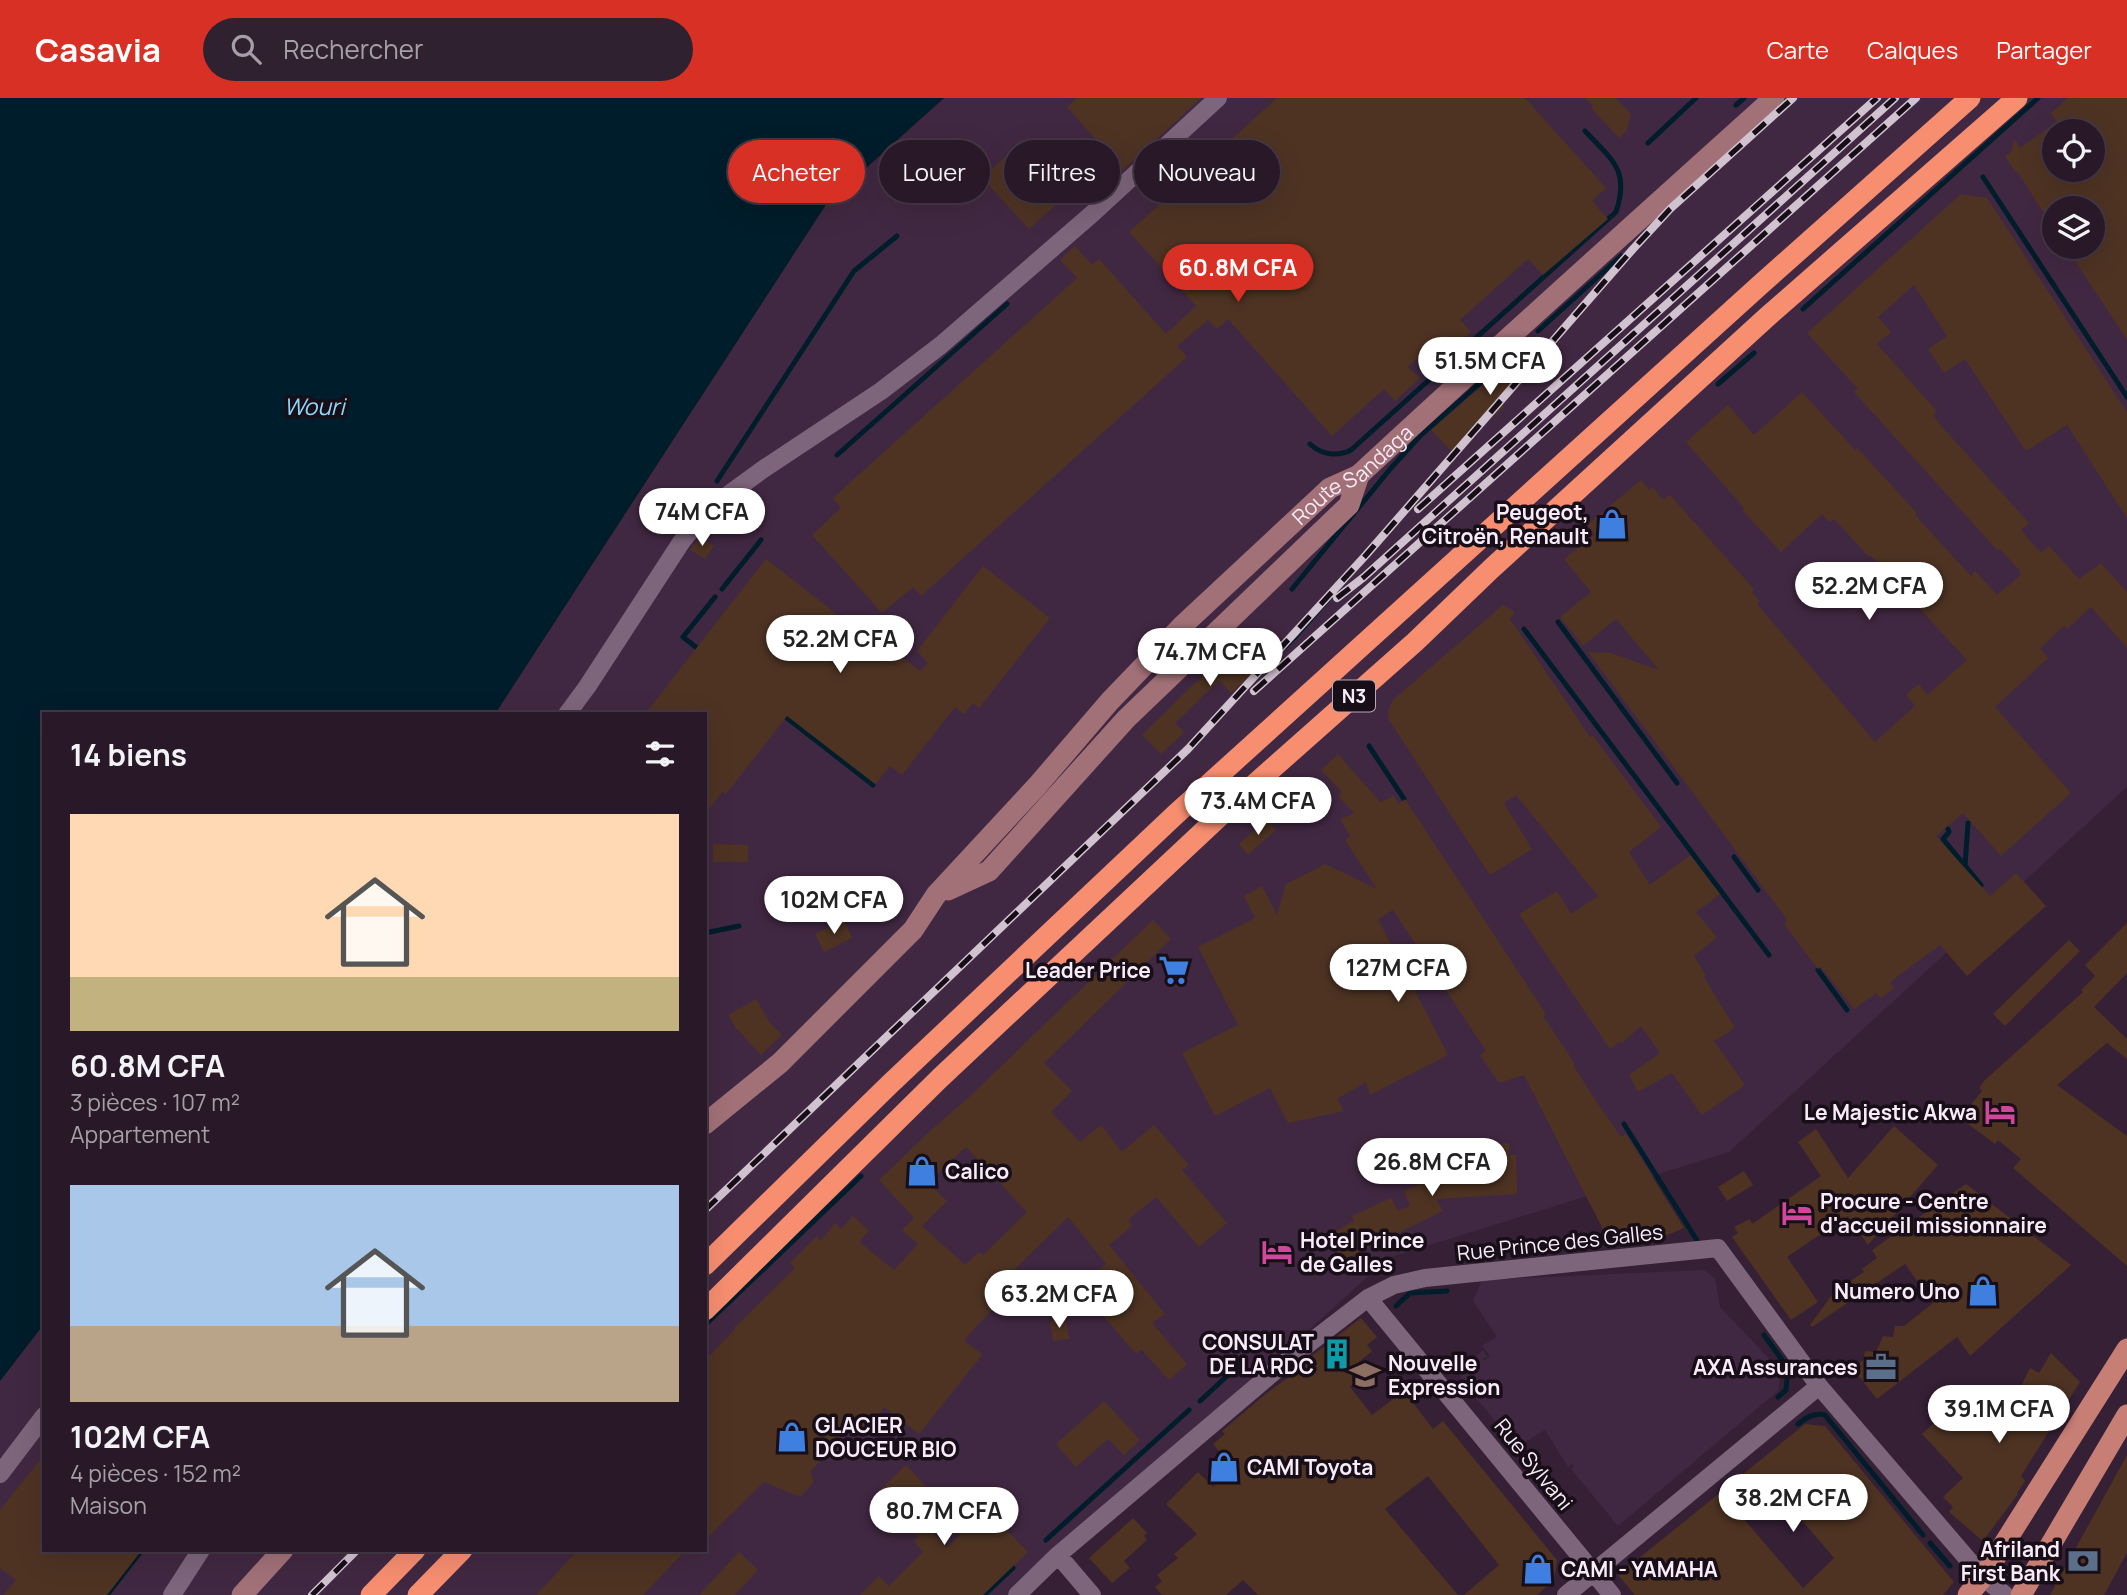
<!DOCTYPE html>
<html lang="fr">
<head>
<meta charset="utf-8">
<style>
	body { margin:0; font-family:Manrope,sans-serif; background:#302130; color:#f1f3f6; height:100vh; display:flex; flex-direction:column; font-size:26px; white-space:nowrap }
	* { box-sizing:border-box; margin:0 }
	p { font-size:23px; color:#a5a0a8 }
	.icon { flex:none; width:38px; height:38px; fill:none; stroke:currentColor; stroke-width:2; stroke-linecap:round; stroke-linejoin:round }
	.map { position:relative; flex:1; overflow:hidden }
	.details { position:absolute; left:42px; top:614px; width:665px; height:840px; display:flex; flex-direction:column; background:#281828; border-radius:0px; box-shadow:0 7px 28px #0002,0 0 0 2px #443745 }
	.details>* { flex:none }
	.hud { position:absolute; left:728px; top:42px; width:665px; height:63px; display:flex; gap:14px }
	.fabs { position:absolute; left:2042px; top:21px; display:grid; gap:14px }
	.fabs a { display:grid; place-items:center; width:63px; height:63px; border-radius:50%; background:#281828; box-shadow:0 7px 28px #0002,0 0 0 2px #443745; font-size:35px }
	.price { position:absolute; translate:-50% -60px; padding:0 16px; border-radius:24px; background:#fff; color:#222; font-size:23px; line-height:46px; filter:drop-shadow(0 2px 4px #0008) }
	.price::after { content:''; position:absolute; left:50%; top:42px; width:21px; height:16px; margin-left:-10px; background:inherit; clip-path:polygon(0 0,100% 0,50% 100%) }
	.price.selected { background:#d93025; color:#fff }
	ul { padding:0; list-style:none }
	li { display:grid; align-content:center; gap:14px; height:371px; padding:0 28px }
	li span { display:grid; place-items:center; height:217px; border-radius:0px; color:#555 }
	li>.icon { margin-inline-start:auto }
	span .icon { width:126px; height:126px; fill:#fffc; stroke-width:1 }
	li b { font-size:30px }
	h2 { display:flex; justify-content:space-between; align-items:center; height:84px; padding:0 28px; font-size:30px }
	.pill { padding:0 24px; border-radius:32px; background:#281828; box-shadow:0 7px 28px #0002,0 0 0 2px #443745; font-size:24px; line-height:63px }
	.pill.selected { background:#d93025; color:#fff }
	header { display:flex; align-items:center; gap:42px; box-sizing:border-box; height:98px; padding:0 35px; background:#d93025; color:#fff }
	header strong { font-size:33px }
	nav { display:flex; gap:38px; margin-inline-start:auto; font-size:24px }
	.search { width:490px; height:63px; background:#302130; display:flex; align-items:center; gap:18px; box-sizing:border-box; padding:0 24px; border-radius:38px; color:#a5a0a8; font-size:26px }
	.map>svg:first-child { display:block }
	.built { fill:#412842; fill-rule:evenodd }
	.water { fill:#001d2b }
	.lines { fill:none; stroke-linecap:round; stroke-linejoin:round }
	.stream { stroke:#001d2b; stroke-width:5 }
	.building { fill:#4e3323; fill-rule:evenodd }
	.street { stroke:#7d657c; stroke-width:18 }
	.secondary { stroke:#a27178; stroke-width:21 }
	.primary { stroke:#c67e75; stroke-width:21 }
	.highway { stroke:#f78e70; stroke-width:21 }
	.rail-casing { stroke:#d1c2d0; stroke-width:8 }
	.rail { stroke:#170e17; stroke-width:5; stroke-dasharray:16; stroke-linecap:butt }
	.labels { text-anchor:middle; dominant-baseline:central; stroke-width:7; stroke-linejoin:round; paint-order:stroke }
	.shield { fill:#170e17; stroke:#b5a9b4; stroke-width:2 }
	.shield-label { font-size:19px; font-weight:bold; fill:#f9ebf8 }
	.street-label { font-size:21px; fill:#f9ebf8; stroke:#170e17 }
	.poi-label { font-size:21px; font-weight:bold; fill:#f9ebf8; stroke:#170e17; text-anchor:end }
	.water-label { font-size:23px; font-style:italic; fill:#8ed7fc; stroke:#170e17 }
</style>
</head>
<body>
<header>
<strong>Casavia</strong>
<div class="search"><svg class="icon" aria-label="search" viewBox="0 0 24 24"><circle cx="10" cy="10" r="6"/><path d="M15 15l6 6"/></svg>Rechercher</div>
<nav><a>Carte</a><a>Calques</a><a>Partager</a></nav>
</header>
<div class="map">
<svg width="2127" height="1497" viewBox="0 0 2127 1497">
	<rect width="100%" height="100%" fill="#352035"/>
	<path class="built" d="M944 0H2127V689L1729 1054 1388 1160 1018 1497H0V1283L44 1226V1452H705V616H495L827 105ZM2054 33H2093V72H2054ZM2054 110H2093V149H2054Z
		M1704 1172 1715 1180 1720 1209 1781 1273 1778 1293 1618 1428 1571 1371 1574 1368 1572 1366 1568 1369 1545 1332 1517 1349 1465 1287 1466 1285 1457 1274 1483 1252 1487 1258 1483 1261 1484 1263 1490 1258 1482 1248 1497 1239 1473 1203 1482 1182Z"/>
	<path class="water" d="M0 0H944L827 105 495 616H44V1226L0 1283Z"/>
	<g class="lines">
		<path class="stream" d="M1736 7 1744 0
			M1648 45 1696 0
			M1983 79 2127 299
			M1803 211 2038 0
			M1538 233 1621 158
			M1718 286 1754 255
			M1310 346C1322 357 1337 359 1351 352L1616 114C1630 72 1612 62 1585 33
			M837 357 1007 206
			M717 383 854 173 897 138
			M722 491 761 442
			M1292 491 1391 370 1420 338 1488 278
			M1558 524 1601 582
			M1524 531 1769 857
			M702 554 683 539 715 499
			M1276 554 1285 549 1294 540 1450 363
			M1601 582 1677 685
			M782 616 873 687
			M1369 648 1404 701
			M1948 731 1949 734 1943 741 1981 787
			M1734 759 1758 792
			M1965 768 1968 725
			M705 835 739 828
			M1818 872 1847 912
			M1624 1026 1698 1144
			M1396 1208 1410 1195 1447 1193
			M705 1227 861 1078
			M1764 1237 1788 1270 1786 1292 1778 1299
			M1200 1303 1240 1266
			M1798 1326C1806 1320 1814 1314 1825 1317L1923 1437
			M1046 1442 1189 1312
			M1930 1445 1950 1468
			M107 1497 142 1452
			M984 1497 1013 1470"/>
	</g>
	<path class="building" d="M1077 0H1201L1123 72 1067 9Z
		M1277 0H1525L1606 90 1592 103 1608 121 1543 177 1528 161 1460 222 1471 234 1447 257 1435 244 1408 269 1420 280 1395 303 1384 291 1332 338 1228 221 1217 231 1208 222 1177 248 1187 259 921 498 913 489 882 515 812 437 841 410 833 400 1077 180 1060 162 1075 148 1092 167 1099 161 1166 236 1196 208 1129 134Z
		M1585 0H1616L1631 16 1627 32 1619 40 1591 10 1593 8Z
		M2068 0H2127V242L2066 149H2093V110H2054V131L2017 73 2015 74 2005 58 2011 54 2015 41 2020 50 2057 24 2051 15ZM2054 33H2093V72H2054Z
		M1012 52 1059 104 1029 131 982 80Z
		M1961 96 1987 100 2127 314V420L2067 327 2026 353 1965 261 1944 275 1928 251 1947 238 1914 187 1878 219 1891 234 1877 246 1937 313 1933 317 1943 330 2029 425 2021 432 2041 455 2049 448 2079 481 2101 465 2127 494V550L2091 509 2067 531 2064 528 2040 551 2048 560 1995 609 2071 695 2001 758 1963 715 1936 738 1990 798 2016 775 2046 808 1967 878 1940 847 1890 884 1894 890 1881 900 1876 895 1854 911 1821 869 1818 871 1784 826 1787 823 1786 820 1588 554 1611 555 1659 572 1616 521 1583 548 1560 519 1591 494 1564 461 1595 436 1587 427 1641 382 1649 392 1653 389 1663 402 1670 397 1754 491 1752 494 1760 503 1757 506 1875 644 1915 608 1906 596 1919 586 1927 597 1967 562 1870 457 1869 459 1834 421 1829 424 1822 416 1781 454 1742 412 1744 410 1686 344 1728 307 1754 337 1802 294 1855 352 1857 350 1917 415 1915 417 1971 478 1975 473 1997 497 2021 477 2019 475 2020 473 2000 451 1998 453 1854 294 1858 291 1807 235Z
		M1537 237 1550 252 1502 307 1504 309 1452 354 1431 332 1484 286Z
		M700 439 714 448 705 461 690 452Z
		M766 461 843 521 847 516 920 573 928 565 917 553 983 468 1050 520 979 610 973 605 964 616 955 609 902 677 890 668 875 686 787 618 726 696 723 693 705 716V616H645Z
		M1503 507 1515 514 1510 521 1590 639 1593 638 1661 729 1629 754 1650 787 1690 757 1720 796 1696 814 1717 839 1694 858 1706 878 1704 879 1735 930 1714 943 1745 987 1702 1017 1672 975 1638 994 1629 977 1660 955 1641 928 1622 945 1620 943 1610 951 1519 816 1557 793 1571 816 1598 798 1516 697 1504 705 1532 751 1490 777 1389 622 1388 613 1393 602Z
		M1253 533 1274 557 1231 595 1220 583 1205 596 1175 625 1184 634 1161 656 1142 637 1194 586Z
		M1338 656 1380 704 1394 698 1399 706 1405 701 1546 916 1543 918 1575 966 1573 967 1592 997 1621 1039 1626 1036 1684 1130 1658 1141 1610 1145 1524 977 1499 985 1480 957 1486 953 1393 812 1378 821 1448 957 1370 997 1366 984 1337 1001 1344 1013 1288 1025 1270 990 1215 1018 1182 955 1238 927 1198 849 1255 820 1244 798 1262 788 1277 817 1286 786 1325 766 1377 791 1345 742 1350 738 1340 721 1354 715 1338 698 1342 694 1321 672Z
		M1267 721 1276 732 1248 757 1239 746Z
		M713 746 748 747V764H713Z
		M844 822 852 840 824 854 815 836Z
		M1153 822 1171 841 1044 965 1072 993 1051 1014 1080 1044 1101 1027 1122 1054 1154 1027 1189 1067 1182 1072 1227 1125 1199 1149 1156 1099 1128 1122 1132 1128 1109 1147 1165 1216 1152 1225 1187 1266 1169 1282 1141 1251 1136 1256 1078 1189 1106 1166 1068 1119 993 1193 1002 1201 964 1242 982 1257 919 1336 884 1309 865 1333 853 1325 810 1374 814 1384 800 1399 764 1384 705 1442V1262L735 1231 734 1230 795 1170 790 1165 817 1138 821 1143 835 1125 841 1131 853 1118 869 1133 859 1144 894 1172 918 1146 902 1132 914 1120 879 1082 931 1032 968 1000ZM966 1049 1027 1114 983 1157 979 1154 965 1167 922 1128 947 1103 928 1085Z
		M2127 825V875L2094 909 2127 941V961L2107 945 2057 987 2127 1038V1168L2013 1070 2021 1061 1998 1042 1995 1046 1960 1020 1982 993 1979 990 1985 982 2083 894 2081 892 2095 878 2085 867Z
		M2069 842 2080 853 2005 928 1993 916Z
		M756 901 770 925 782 937 761 957 736 930 728 917Z
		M1894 1028 1938 1067 1868 1147 1848 1118 1787 1159 1818 1204 1791 1222 1732 1139 1738 1135 1734 1129 1750 1121 1752 1126 1821 1078 1798 1044 1816 1031 1848 1080Z
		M1509 1045V1057H1516L1517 1096 1436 1101 1443 1113 1345 1161 1342 1155 1339 1157 1329 1137 1354 1123 1352 1118 1391 1100 1398 1113 1410 1108 1404 1093 1443 1075 1442 1060 1487 1056V1046Z
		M1744 1073 1753 1087 1727 1103 1718 1089Z
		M1966 1086 2071 1167 1970 1258 1957 1239 1877 1301 1853 1271 1863 1262 1865 1253 1876 1254 1883 1238 1893 1239 1895 1228H1904L1933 1205 1905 1166 1812 1229 1810 1227 1834 1194 1864 1174 1862 1171 1877 1160 1872 1152Z
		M1361 1220 1377 1239 1367 1247 1372 1253 1353 1269 1362 1278 1350 1289 1372 1317 1404 1293 1433 1331 1443 1323 1557 1462 1554 1482 1537 1497H1464L1499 1467 1428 1378 1385 1411 1458 1497H1258L1243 1482 1226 1497H1162L1155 1489 1162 1483 1157 1477 1178 1460 1174 1456 1197 1436 1166 1406 1198 1374 1213 1389 1233 1370 1213 1346 1225 1336 1222 1333 1268 1294 1296 1274 1294 1272 1296 1270Z
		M1066 1221 1069 1241 1053 1243 1050 1223Z
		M2051 1255 2080 1284 2021 1378 2025 1383 2017 1395 2018 1396 1983 1443 1949 1414 1953 1409 1943 1399 1963 1380 1922 1336 1958 1303 1981 1326 2018 1294 2030 1270 2039 1275Z
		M1104 1303 1140 1342 1124 1357 1108 1341 1076 1369 1056 1346Z
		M1805 1326 1825 1328 1954 1484 1943 1497H1635L1618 1477ZM1770 1385 1834 1460 1803 1490 1737 1413Z
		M44 1357V1452H142L107 1497H3L16 1482 0 1470V1412Z
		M2127 1357V1455L2104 1497H2050Z
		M906 1367 934 1397 937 1395 949 1409 927 1428 947 1449 978 1420 992 1435 1001 1426 1028 1454 983 1497H860L879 1478 889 1488 923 1454 914 1443 918 1439 876 1396Z
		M1133 1420 1147 1435 1144 1438 1147 1442 1124 1463 1130 1470 1112 1485 1089 1460Z
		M578 1452H686L643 1497H536Z
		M739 1454 758 1472 735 1497H699Z"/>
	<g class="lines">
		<path class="street" d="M567 616 587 589 682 443 710 410 762 372 881 293 941 247 1093 115 1218 0
			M1368 1200 1612 1497
			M0 1376 44 1318
			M1058 1457 1092 1497
			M172 1497 201 1452
			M1017 1497 1058 1457 1289 1261 1368 1200 1394 1187 1425 1180 1718 1150 1819 1288 1983 1479 2005 1497
			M1566 1497 1819 1288"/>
		<g class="secondary">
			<path d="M948 792 989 773 1126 621 1349 407 1359 377"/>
			<path id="s1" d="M705 1026 780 965 913 832 936 797 1037 688 1110 603 1182 528 1330 390 1359 377C1496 250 1635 125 1774 0"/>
			<path d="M242 1497 283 1452"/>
		</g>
		<path class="primary" d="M1968 1497 1983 1479 2127 1251
			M2021 1497 2127 1317"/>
		<path class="highway" d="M705 1167 890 986 1176 716 1760 187 1970 0
			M705 1212 940 980 1239 700 1415 544 1491 471 1767 219 2017 0
			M371 1497 415 1452
			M418 1497 462 1452"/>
		<g class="rail-casing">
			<path id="rail" d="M1418 411 1877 0
				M1337 500 1364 479 1895 0
				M1254 593 1916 0
				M705 1112 1188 651 1366 457 1633 151 1670 111 1793 0
				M312 1497 357 1452"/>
		</g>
		<use href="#rail" class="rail"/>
	</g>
	<defs>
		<g id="shop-bare" transform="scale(2.415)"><path d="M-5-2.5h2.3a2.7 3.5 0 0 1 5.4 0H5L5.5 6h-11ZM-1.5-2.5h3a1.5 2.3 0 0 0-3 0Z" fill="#3f7fe0" stroke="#170e17" stroke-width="2.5" paint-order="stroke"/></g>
		<g id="supermarket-bare" transform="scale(2.415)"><path d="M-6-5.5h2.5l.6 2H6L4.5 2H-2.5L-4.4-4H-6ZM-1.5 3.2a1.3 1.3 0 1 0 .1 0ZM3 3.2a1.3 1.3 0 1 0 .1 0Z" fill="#3f7fe0" stroke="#170e17" stroke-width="2.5" paint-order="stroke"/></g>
		<g id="hotel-bare" transform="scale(2.415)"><path d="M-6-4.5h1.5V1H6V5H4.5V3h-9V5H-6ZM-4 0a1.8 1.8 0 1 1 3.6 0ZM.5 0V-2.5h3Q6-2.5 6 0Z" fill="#d1479c" stroke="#170e17" stroke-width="2.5" paint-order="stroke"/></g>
		<g id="building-bare" transform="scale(2.415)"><path d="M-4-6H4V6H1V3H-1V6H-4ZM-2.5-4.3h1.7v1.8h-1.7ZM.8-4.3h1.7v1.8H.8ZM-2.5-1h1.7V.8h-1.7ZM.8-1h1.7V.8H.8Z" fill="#0f9aa8" stroke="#170e17" stroke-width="2.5" paint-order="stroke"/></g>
		<g id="office-bare" transform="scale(2.415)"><path d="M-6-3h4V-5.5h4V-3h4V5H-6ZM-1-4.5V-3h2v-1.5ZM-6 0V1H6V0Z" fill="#5c6f8a" stroke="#170e17" stroke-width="2.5" paint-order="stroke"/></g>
		<g id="school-bare" transform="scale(2.415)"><path d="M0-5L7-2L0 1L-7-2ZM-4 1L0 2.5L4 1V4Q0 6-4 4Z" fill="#8d6e63" stroke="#170e17" stroke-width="2.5" paint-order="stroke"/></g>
		<g id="bank-bare" transform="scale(2.415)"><path d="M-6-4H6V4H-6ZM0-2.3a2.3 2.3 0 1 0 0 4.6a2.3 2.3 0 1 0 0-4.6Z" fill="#5c6f8a" stroke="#170e17" stroke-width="2.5" paint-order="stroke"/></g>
	</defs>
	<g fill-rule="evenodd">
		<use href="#shop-bare" x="1612" y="426"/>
		<use href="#supermarket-bare" x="1174" y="872"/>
		<use href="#hotel-bare" x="2000" y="1014"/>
		<use href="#shop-bare" x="922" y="1073"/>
		<use href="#hotel-bare" x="1797" y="1115"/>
		<use href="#hotel-bare" x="1277" y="1154"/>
		<use href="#shop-bare" x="1983" y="1193"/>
		<use href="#building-bare" x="1337" y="1256"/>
		<use href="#office-bare" x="1881" y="1269"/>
		<use href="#school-bare" x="1365" y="1277"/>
		<use href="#shop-bare" x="792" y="1339"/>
		<use href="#shop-bare" x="1224" y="1369"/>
		<use href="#bank-bare" x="2083" y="1463"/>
		<use href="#shop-bare" x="1538" y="1471"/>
	</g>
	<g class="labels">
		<rect class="shield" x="1333" y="582.5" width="42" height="31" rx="5"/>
		<g class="shield-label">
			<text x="1354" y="598">N3</text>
		</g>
		<g class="street-label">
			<text stroke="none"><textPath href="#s1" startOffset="920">Route Sandaga</textPath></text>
			<text transform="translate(1560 1144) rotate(-6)">Rue Prince des Galles</text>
			<text transform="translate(1534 1366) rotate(51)">Rue Sylvani</text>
		</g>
		<g class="poi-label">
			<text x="1589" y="414">Peugeot,<tspan x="1589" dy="24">Citroën, Renault</tspan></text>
			<text x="1151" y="872">Leader Price</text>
			<text x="1977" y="1014">Le Majestic Akwa</text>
			<text x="945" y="1073" text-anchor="start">Calico</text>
			<text x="1820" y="1103" text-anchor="start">Procure - Centre<tspan x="1820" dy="24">d'accueil missionnaire</tspan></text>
			<text x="1300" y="1142" text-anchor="start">Hotel Prince<tspan x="1300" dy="24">de Galles</tspan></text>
			<text x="1960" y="1193">Numero Uno</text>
			<text x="1314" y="1244">CONSULAT<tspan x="1314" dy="24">DE LA RDC</tspan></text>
			<text x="1388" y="1265" text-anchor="start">Nouvelle<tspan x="1388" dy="24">Expression</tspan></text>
			<text x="1858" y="1269">AXA Assurances</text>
			<text x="815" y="1327" text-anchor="start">GLACIER<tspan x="815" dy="24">DOUCEUR BIO</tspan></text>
			<text x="1247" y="1369" text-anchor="start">CAMI Toyota</text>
			<text x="2060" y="1451">Afriland<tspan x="2060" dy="24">First Bank</tspan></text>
			<text x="1561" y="1471" text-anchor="start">CAMI - YAMAHA</text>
		</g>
		<g class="water-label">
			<text x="314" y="308">Wouri</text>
		</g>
	</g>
</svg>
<div class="fabs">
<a><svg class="icon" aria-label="locate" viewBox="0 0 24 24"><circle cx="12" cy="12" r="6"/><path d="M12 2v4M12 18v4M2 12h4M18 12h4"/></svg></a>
<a><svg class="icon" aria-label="layers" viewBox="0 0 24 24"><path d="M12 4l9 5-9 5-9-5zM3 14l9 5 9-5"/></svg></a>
</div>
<b class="price selected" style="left:1238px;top:206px">60.8M CFA</b>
<b class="price" style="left:1490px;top:299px">51.5M CFA</b>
<b class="price" style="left:702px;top:450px">74M CFA</b>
<b class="price" style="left:1869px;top:524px">52.2M CFA</b>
<b class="price" style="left:840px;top:577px">52.2M CFA</b>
<b class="price" style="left:1210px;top:590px">74.7M CFA</b>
<b class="price" style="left:1258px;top:739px">73.4M CFA</b>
<b class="price" style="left:834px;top:838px">102M CFA</b>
<b class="price" style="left:1398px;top:906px">127M CFA</b>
<b class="price" style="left:1432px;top:1100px">26.8M CFA</b>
<b class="price" style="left:1059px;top:1232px">63.2M CFA</b>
<b class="price" style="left:1999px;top:1347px">39.1M CFA</b>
<b class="price" style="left:1793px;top:1436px">38.2M CFA</b>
<b class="price" style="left:944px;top:1449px">80.7M CFA</b>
<div class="hud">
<a class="pill selected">Acheter</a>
<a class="pill">Louer</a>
<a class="pill">Filtres</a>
<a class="pill">Nouveau</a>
</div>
<section class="details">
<h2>14 biens<svg class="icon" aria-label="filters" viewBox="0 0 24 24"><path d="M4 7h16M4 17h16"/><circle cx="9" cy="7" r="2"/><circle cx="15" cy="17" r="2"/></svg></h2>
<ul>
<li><span style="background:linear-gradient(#ffd9b3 75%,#c2b280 0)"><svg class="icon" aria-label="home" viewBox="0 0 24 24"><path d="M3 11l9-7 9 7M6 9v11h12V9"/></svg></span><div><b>60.8M CFA</b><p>3 pièces · 107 m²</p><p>Appartement</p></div></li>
<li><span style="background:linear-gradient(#a9c7e8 65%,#b9a48a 0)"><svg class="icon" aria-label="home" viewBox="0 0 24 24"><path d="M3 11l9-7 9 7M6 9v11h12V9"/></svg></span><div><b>102M CFA</b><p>4 pièces · 152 m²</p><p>Maison</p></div></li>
</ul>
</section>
</div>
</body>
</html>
